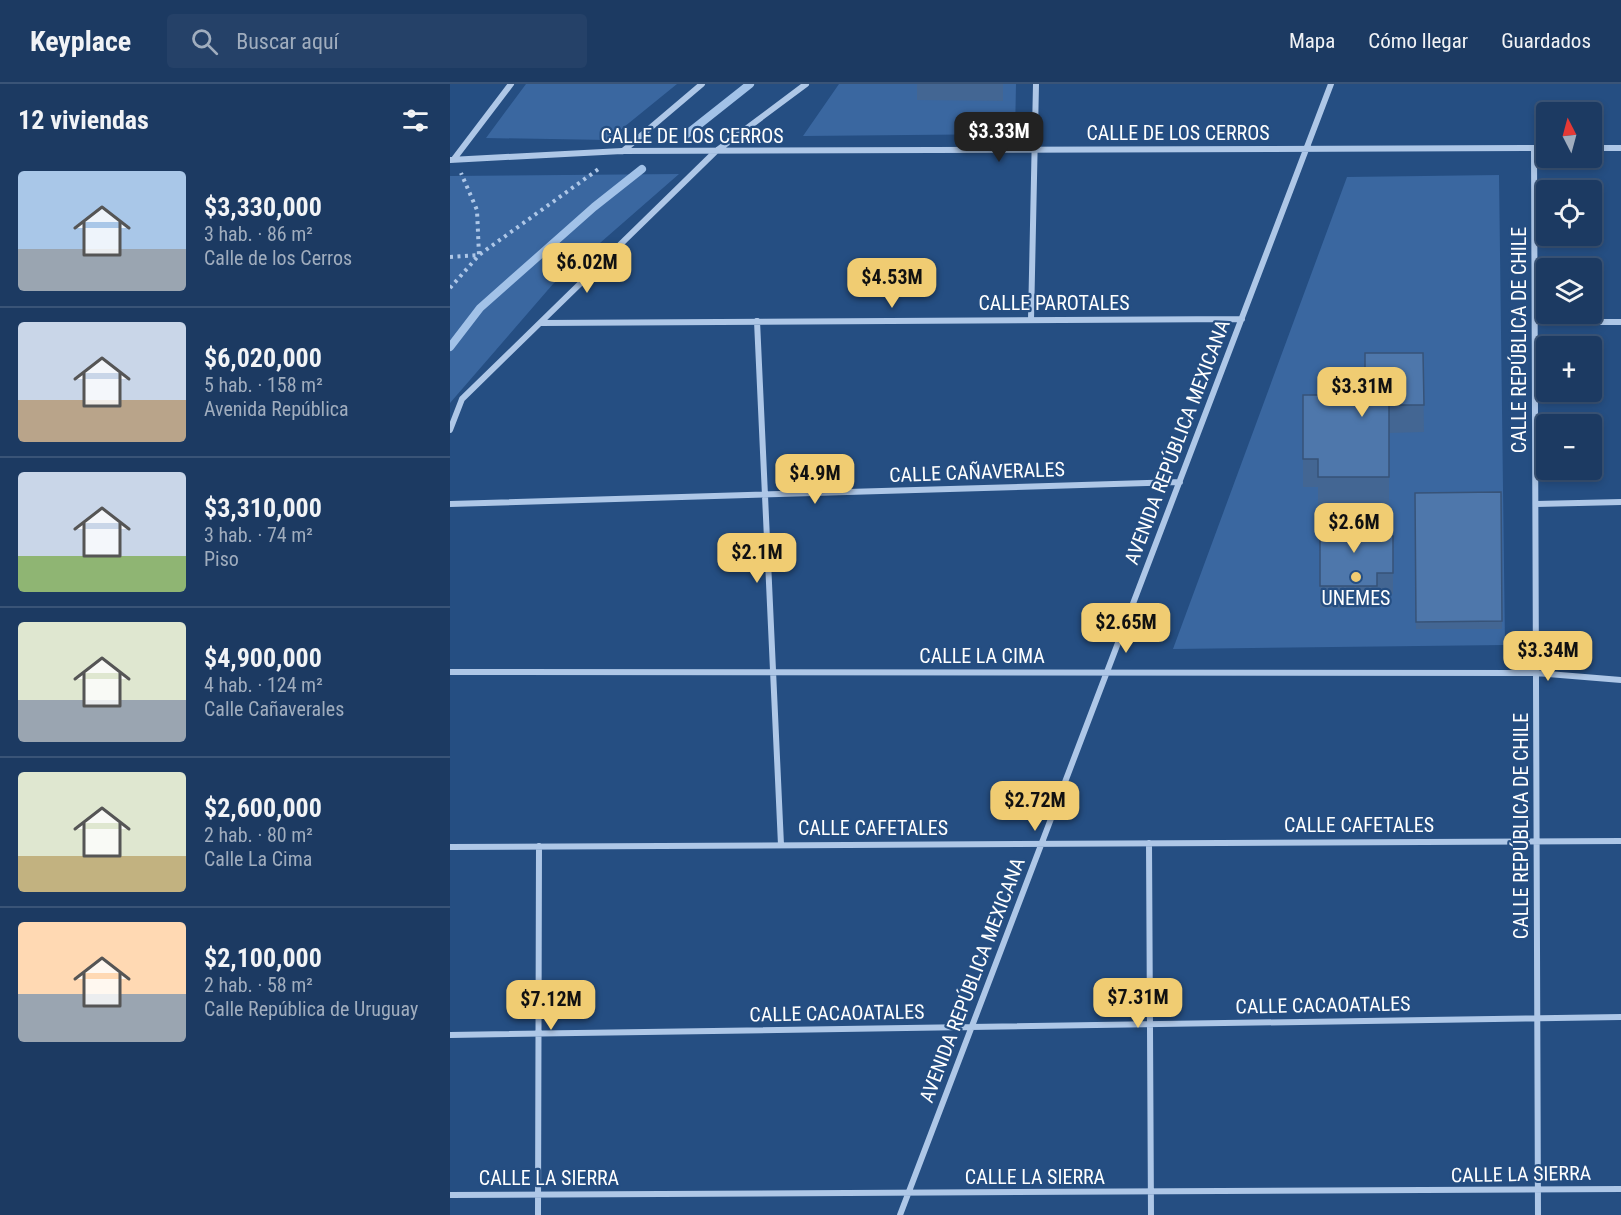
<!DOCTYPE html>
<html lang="es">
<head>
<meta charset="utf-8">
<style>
	body { margin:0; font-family:"Roboto Condensed",sans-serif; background:#254168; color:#f1f3f6; height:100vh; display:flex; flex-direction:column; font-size:22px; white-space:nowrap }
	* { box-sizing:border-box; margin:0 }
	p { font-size:20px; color:#a0adbe }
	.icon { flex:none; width:33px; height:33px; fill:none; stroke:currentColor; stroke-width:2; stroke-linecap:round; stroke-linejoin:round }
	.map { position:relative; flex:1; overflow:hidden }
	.drawer { display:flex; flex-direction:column; background:#1c3a62; width:450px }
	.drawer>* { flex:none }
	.needle { width:39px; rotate:354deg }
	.controls { position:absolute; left:1086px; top:18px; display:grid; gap:12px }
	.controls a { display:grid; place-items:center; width:66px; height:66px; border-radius:6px; background:#1c3a62; box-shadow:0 3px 9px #0003,0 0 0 2px #3a5477; font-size:30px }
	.price { position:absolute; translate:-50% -51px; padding:0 14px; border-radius:12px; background:#f0cc72; color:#111; font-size:20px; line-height:39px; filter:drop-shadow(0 2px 3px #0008) }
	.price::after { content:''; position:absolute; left:50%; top:36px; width:18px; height:14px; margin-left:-9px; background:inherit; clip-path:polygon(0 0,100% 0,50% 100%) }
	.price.on { background:#222; color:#fff }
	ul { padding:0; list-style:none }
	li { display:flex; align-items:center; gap:18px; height:150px; padding:0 18px }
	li+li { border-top:2px solid #3a5477 }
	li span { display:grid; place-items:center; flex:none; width:168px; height:120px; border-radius:6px; color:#555 }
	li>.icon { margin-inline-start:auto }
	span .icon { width:72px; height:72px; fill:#fffc; stroke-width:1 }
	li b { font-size:26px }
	h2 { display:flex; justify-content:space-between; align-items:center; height:72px; padding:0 18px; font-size:26px }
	header { display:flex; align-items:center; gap:36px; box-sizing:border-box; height:84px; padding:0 30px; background:#1c3a62; border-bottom:2px solid #3a5477 }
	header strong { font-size:28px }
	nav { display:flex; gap:33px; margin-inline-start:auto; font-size:21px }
	.search { width:420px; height:54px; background:#254168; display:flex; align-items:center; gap:15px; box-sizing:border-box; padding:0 21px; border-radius:6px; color:#a0adbe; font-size:22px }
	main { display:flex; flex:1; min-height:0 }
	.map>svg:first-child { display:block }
	.green { fill:#3a67a0 }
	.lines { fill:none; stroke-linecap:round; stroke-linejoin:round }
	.stream { stroke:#a2c2e8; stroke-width:8 }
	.path { stroke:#aec7e7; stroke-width:4; stroke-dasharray:3 4.5; stroke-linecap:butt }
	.street { stroke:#aec7e7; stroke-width:6 }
	.wall { fill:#436693 }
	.building { fill:#4e77ab; stroke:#375378; stroke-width:1.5 }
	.poi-dot { fill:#f0cc72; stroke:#254e82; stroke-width:2 }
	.labels { text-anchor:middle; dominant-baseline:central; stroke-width:4.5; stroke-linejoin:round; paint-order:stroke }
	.street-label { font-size:20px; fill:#fff; stroke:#254e82 }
	.poi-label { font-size:20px; fill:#fff; stroke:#254e82 }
</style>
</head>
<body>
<header>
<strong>Keyplace</strong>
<div class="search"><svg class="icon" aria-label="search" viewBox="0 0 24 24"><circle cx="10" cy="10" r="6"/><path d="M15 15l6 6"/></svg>Buscar aquí</div>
<nav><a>Mapa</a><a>Cómo llegar</a><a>Guardados</a></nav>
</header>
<main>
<section class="drawer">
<h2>12 viviendas<svg class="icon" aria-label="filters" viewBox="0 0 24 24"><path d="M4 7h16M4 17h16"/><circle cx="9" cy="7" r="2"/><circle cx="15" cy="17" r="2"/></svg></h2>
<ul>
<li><span style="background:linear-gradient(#a9c7e8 65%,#9aa5b1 0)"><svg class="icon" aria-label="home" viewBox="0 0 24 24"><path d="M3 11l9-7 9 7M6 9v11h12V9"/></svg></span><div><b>$3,330,000</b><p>3 hab. · 86 m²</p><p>Calle de los Cerros</p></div></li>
<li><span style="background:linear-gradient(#c9d6e8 65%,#b9a48a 0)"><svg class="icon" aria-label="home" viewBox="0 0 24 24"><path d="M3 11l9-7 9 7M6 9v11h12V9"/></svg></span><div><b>$6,020,000</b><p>5 hab. · 158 m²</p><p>Avenida República</p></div></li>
<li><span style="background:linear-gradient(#c9d6e8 70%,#8fb573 0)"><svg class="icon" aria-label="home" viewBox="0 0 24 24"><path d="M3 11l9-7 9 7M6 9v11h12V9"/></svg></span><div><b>$3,310,000</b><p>3 hab. · 74 m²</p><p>Piso</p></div></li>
<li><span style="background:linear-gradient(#dfe7d0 65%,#9aa5b1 0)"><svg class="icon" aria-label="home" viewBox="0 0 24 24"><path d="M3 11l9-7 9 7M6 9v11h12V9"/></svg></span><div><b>$4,900,000</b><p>4 hab. · 124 m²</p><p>Calle Cañaverales</p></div></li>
<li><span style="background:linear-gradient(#dfe7d0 70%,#c2b280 0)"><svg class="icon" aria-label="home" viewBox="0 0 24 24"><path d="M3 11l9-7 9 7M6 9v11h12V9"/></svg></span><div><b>$2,600,000</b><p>2 hab. · 80 m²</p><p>Calle La Cima</p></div></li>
<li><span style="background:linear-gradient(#ffd9b3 60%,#9aa5b1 0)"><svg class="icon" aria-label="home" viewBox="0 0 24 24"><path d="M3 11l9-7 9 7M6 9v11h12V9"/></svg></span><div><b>$2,100,000</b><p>2 hab. · 58 m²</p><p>Calle República de Uruguay</p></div></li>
</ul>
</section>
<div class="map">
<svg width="1171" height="1131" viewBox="0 0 1171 1131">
	<rect width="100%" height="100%" fill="#254e82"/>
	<path class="green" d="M76 0H227L158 56 36 54Z
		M389 0H566L565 50 353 52Z
		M229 90 103 200 0 319V92Z
		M1049 91 1055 561 723 565 897 93Z"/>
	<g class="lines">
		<path class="stream" d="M237 50 300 0
			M0 263 30 224 144 123 192 85"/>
		<path class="path" d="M0 173 29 171 27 126 11 89
			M0 204 29 171 150 84"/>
		<path class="street" d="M1084 64 1088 1131
			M1142 64H1171
			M173 67 252 0
			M4 75 61 0
			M0 76 172 67 1096 64
			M581 236 586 0
			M307 237 331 761
			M1085 238H1171
			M91 239 792 235
			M0 346 12 315 265 68 356 0
			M0 420 730 398
			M1086 420 1171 418
			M0 588 1086 589 1171 596
			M699 759 701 1131
			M0 763 1171 757
			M0 951 1171 933
			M0 1111 1171 1105
			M88 1131 89 762
			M450 1131 881 0"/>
	</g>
	<path class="wall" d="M467 0H553V17L467 16Z
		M973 269 974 348 939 349V420L868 421V403H853V311H915Z
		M1051 408 1052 545H966L965 409Z
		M924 452H943V510H927V524H870V455Z"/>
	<path class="building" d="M915 269H973L974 321H939V393H868V375H853V311H915Z
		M1051 408 1052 537 966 538 965 409Z
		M878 434H924V452H943V489H927V502H870V455H877Z"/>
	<circle class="poi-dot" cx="906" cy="493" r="6"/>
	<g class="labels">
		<g class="street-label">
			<text x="728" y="49">CALLE DE LOS CERROS</text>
			<text x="242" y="52">CALLE DE LOS CERROS</text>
			<text x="604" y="219">CALLE PAROTALES</text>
			<text transform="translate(1069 256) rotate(-90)">CALLE REPÚBLICA DE CHILE</text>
			<text transform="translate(727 358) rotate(-69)">AVENIDA REPÚBLICA MEXICANA</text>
			<text transform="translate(527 388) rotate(-2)">CALLE CAÑAVERALES</text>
			<text x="532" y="572">CALLE LA CIMA</text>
			<text x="909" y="741">CALLE CAFETALES</text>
			<text transform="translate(1071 742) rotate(-90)">CALLE REPÚBLICA DE CHILE</text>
			<text x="423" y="744">CALLE CAFETALES</text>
			<text transform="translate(522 896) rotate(-69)">AVENIDA REPÚBLICA MEXICANA</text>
			<text transform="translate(873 921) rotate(-1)">CALLE CACAOATALES</text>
			<text transform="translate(387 929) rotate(-1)">CALLE CACAOATALES</text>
			<text transform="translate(1071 1090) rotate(-1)">CALLE LA SIERRA</text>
			<text x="585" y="1093">CALLE LA SIERRA</text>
			<text x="99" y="1094">CALLE LA SIERRA</text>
		</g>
		<g class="poi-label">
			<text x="906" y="514">UNEMES</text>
		</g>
	</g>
</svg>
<div class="controls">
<a><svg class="needle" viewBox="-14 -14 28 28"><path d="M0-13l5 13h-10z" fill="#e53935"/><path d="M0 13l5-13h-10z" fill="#a0adbe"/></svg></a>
<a><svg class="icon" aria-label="locate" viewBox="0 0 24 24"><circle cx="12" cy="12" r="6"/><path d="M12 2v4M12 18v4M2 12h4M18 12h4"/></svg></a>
<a><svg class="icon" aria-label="layers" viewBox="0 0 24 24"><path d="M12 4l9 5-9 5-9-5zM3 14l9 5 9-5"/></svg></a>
<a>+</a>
<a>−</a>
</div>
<b class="price on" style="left:549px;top:79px">$3.33M</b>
<b class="price" style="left:137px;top:210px">$6.02M</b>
<b class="price" style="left:442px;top:225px">$4.53M</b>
<b class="price" style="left:912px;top:334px">$3.31M</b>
<b class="price" style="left:365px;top:421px">$4.9M</b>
<b class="price" style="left:904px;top:470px">$2.6M</b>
<b class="price" style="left:307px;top:500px">$2.1M</b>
<b class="price" style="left:676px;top:570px">$2.65M</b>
<b class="price" style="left:1098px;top:598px">$3.34M</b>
<b class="price" style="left:585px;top:748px">$2.72M</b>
<b class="price" style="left:688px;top:945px">$7.31M</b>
<b class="price" style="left:101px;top:947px">$7.12M</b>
</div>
</main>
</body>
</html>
